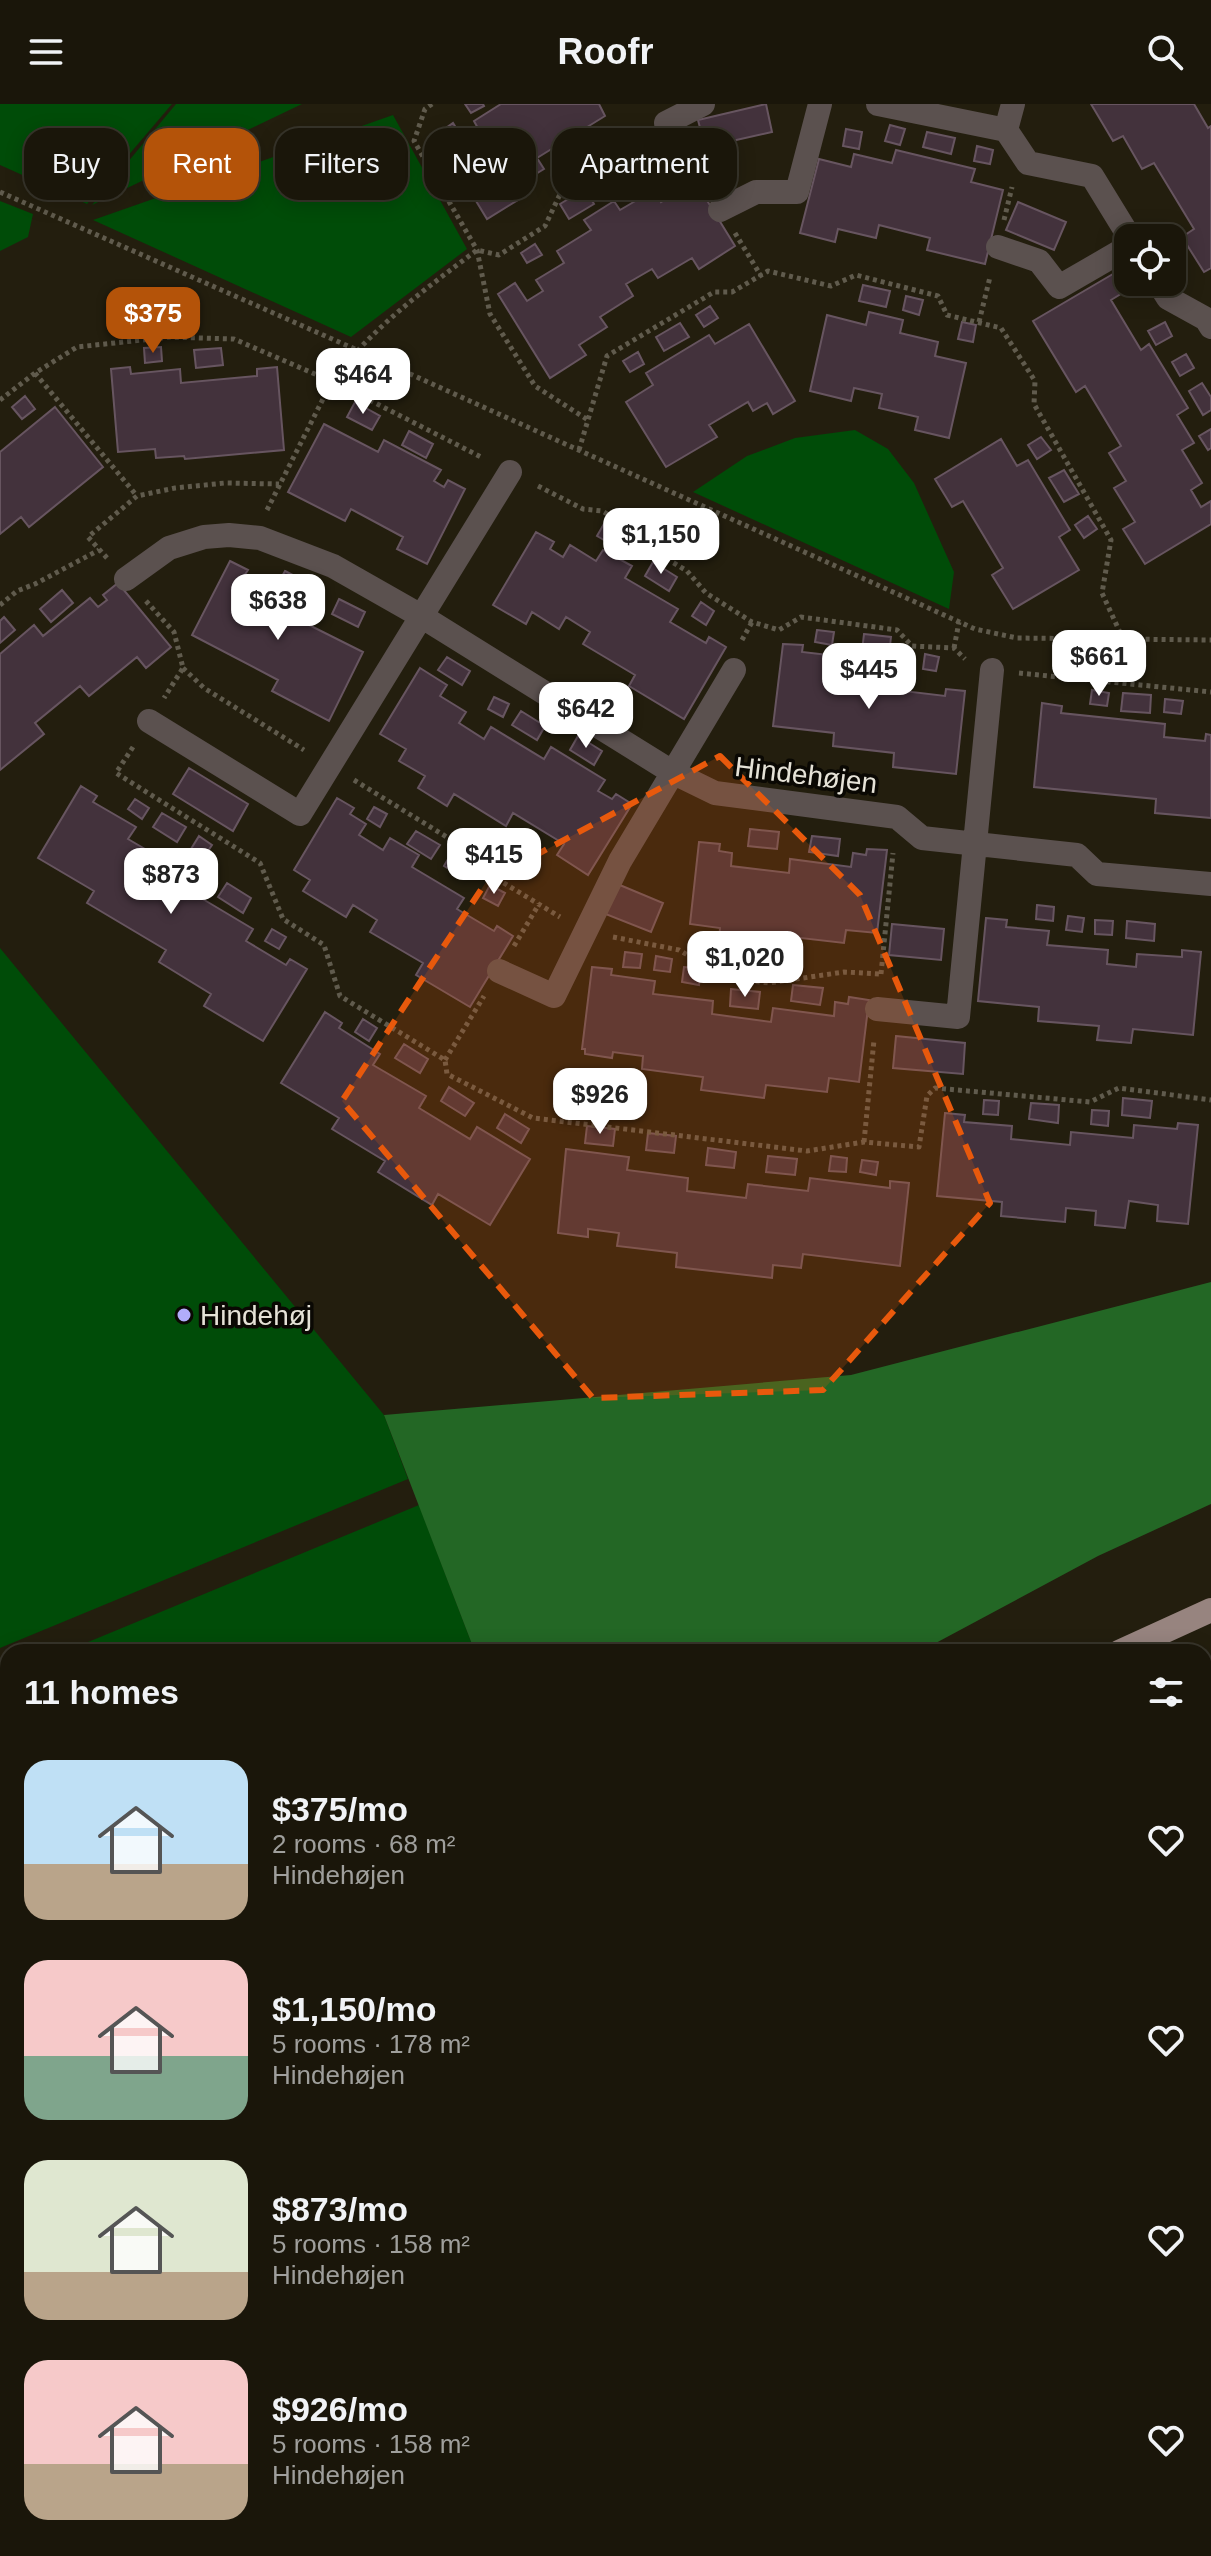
<!DOCTYPE html>
<html lang="en">
<head>
<meta charset="utf-8">
<style>
	body { margin:0; font-family:Helvetica,sans-serif; background:#272318; color:#f1f3f6; height:100vh; display:flex; flex-direction:column; font-size:30px; white-space:nowrap }
	* { box-sizing:border-box; margin:0 }
	p { font-size:26px; color:#9f9f9c }
	.icon { flex:none; width:44px; height:44px; fill:none; stroke:currentColor; stroke-width:2; stroke-linecap:round; stroke-linejoin:round }
	.map { position:relative; flex:1; overflow:hidden }
	.panel { position:absolute; left:0px; top:1540px; width:1212px; height:912px; display:flex; flex-direction:column; background:#1a160a; border-radius:24px 24px 0 0; box-shadow:0 4px 20px #0003,0 0 0 2px #38352b }
	.panel>* { flex:none }
	.top-card { position:absolute; left:24px; top:24px; width:800px; height:72px; display:flex; gap:16px }
	.buttons { position:absolute; left:1114px; top:120px; display:grid; gap:16px }
	.buttons a { display:grid; place-items:center; width:72px; height:72px; border-radius:16px; background:#1a160a; box-shadow:0 4px 20px #0003,0 0 0 2px #38352b; font-size:40px }
	.price { position:absolute; translate:-50% -68px; padding:0 18px; border-radius:16px; background:#fff; color:#222; font-size:26px; line-height:52px; filter:drop-shadow(0 2px 4px #0008) }
	.price::after { content:''; position:absolute; left:50%; top:48px; width:24px; height:18px; margin-left:-12px; background:inherit; clip-path:polygon(0 0,100% 0,50% 100%) }
	.price.selected { background:#b45309; color:#fff }
	ul { padding:0; list-style:none }
	li { display:flex; align-items:center; gap:24px; height:200px; padding:0 24px }
	li span { display:grid; place-items:center; flex:none; width:224px; height:160px; border-radius:24px; color:#555 }
	li>.icon { margin-inline-start:auto }
	span .icon { width:96px; height:96px; fill:#fffc; stroke-width:1 }
	li b { font-size:34px }
	h2 { display:flex; justify-content:space-between; align-items:center; height:96px; padding:0 24px; font-size:34px }
	.chip { padding:0 28px; border-radius:24px; background:#1a160a; box-shadow:0 4px 20px #0003,0 0 0 2px #38352b; font-size:28px; line-height:72px }
	.chip.selected { background:#b45309; color:#fff }
	header { display:flex; justify-content:space-between; align-items:center; height:104px; padding:0 24px; background:#1a160a; font-size:36px; font-weight:600 }
	.map>svg:first-child { display:block }
	.green { fill:#004c08 }
	.forest { fill:#236725 }
	.building { fill:#43323c; stroke:#675560; stroke-width:2 }
	.lines { fill:none; stroke-linecap:round; stroke-linejoin:round }
	.path { stroke:#605b4d; stroke-width:5; stroke-dasharray:4 4; stroke-linecap:butt }
	.minor { stroke:#5b514f; stroke-width:24 }
	.major { stroke:#97847f; stroke-width:24 }
	.marked { fill:#e8590c; fill-opacity:0.2; stroke:#e8590c; stroke-width:6; stroke-dasharray:16 10; stroke-linejoin:round }
	.poi-dot { fill:#b1adfa; stroke:#0a0803; stroke-width:3 }
	.labels { text-anchor:middle; dominant-baseline:central; stroke-width:7; stroke-linejoin:round; paint-order:stroke }
	.street-label { font-size:28px; fill:#e5e2d7; stroke:#0a0803 }
	.poi-label { font-size:28px; fill:#e5e2d7; stroke:#0a0803; text-anchor:start }
</style>
</head>
<body>
<header><svg class="icon" aria-label="menu" viewBox="0 0 24 24"><path d="M4 6h16M4 12h16M4 18h16"/></svg>Roofr<svg class="icon" aria-label="search" viewBox="0 0 24 24"><circle cx="10" cy="10" r="6"/><path d="M15 15l6 6"/></svg></header>
<div class="map">
<svg width="1211" height="2452" viewBox="0 0 1211 2452">
	<rect width="100%" height="100%" fill="#231e0e"/>
	<path class="green" d="M0 0H172L87 100 0 61Z
		M176 0H302L92 101Z
		M393 11 467 145 351 233 93 116Z
		M0 97 33 110 28 133 0 147Z
		M855 326 888 345 914 379 954 468 949 505 693 388 747 352 795 334Z
		M0 844 384 1311 408 1375 0 1544Z
		M419 1401 475 1548H64Z
		M8 1571V2054L0 2059V1575Z"/>
	<path class="forest" d="M1211 1178V1400L1098 1452 919 1548H475L384 1311 851 1271Z
		M1211 1583V1762L1204 1765V1586Z
		M8 2258V2444H89L80 2452H0V2264Z"/>
	<path class="building" d="M465 0H483L484 2 471 9Z
		M501 0H599L605 12 537 54 544 65 516 82 523 93 487 115 436 31 453 19 465 38 480 28 474 17Z
		M766 0 772 28 705 43 698 16Z
		M1091 0H1194L1208 24 1211 22V164L1204 168 1182 133 1194 125 1154 59 1142 65 1123 32 1113 37Z
		M890 21 905 25 900 41 885 37Z
		M846 25 862 28 859 45 843 42Z
		M927 28 955 34 951 50 923 43Z
		M977 42 993 46 990 60 974 57Z
		M896 46 975 65 971 78 1003 86 985 160 927 146 930 134 879 121 876 134 838 125 835 138 800 129 819 55 851 63 854 50 892 59Z
		M684 59 735 142 699 165 692 154 658 174 652 165 626 180 633 192 600 213 607 223 579 241 586 251 550 274 498 190 515 179 527 197 543 187 536 176 564 159 557 147 591 126 584 116 614 97 620 106 654 86 661 98 677 88 666 70Z
		M614 70 622 82 609 91 601 78Z
		M585 85 594 100 569 115 560 100Z
		M1018 98 1066 118 1054 146 1006 126Z
		M535 140 542 151 527 159 521 149Z
		M1118 167 1129 185 1111 196 1141 246 1149 240 1188 304 1177 311 1194 339 1182 346 1202 379 1191 386 1201 403 1211 397V420L1145 460 1123 425 1135 418 1114 384 1126 377 1109 349 1121 342 1085 282 1076 288 1033 217Z
		M863 181 890 187 886 203 859 197Z
		M906 192 923 196 919 211 903 206Z
		M710 202 718 214 704 223 696 211Z
		M869 208 903 216 900 229 938 238 935 252 966 259 949 334 915 326 918 313 879 304 882 290 854 284 851 297 810 287 827 211 866 221Z
		M962 218 976 221 973 238 958 235Z
		M1165 218 1172 232 1156 241 1148 227Z
		M680 219 689 233 664 247 656 233Z
		M749 220 795 297 773 310 767 299 753 307 748 298 709 321 717 333 666 363 626 298 653 281 646 269 709 231 715 240Z
		M161 243 162 257 145 259 144 244Z
		M221 244 223 261 196 264 194 246Z
		M638 248 644 260 630 268 623 257Z
		M1186 250 1194 264 1180 272 1172 258Z
		M130 263 131 270 180 265 181 279 257 272V265L277 263 284 346 185 355 184 352 156 354 155 345 118 348 111 265Z
		M1202 279 1211 293V306L1203 311 1189 287Z
		M25 292 35 305 22 315 12 303Z
		M355 298 380 312 372 326 347 313Z
		M55 303 103 363 29 423 21 413 0 430V348Z
		M324 320 378 348 384 336 441 366 434 377 444 383 448 376 465 385 427 460 397 445 403 433 351 405 345 417 288 388Z
		M1211 325V344L1208 346 1199 332Z
		M409 327 433 340 426 354 402 341Z
		M1041 333 1051 346 1037 355 1028 341Z
		M1001 335 1017 362 1028 356 1070 426 1059 433 1079 466 1013 505 992 471 1003 464 963 397 952 403 935 375Z
		M1064 366 1079 390 1064 398 1049 374Z
		M1088 412 1097 425 1084 434 1075 421Z
		M605 418 629 432 621 446 597 432Z
		M536 428 554 438 550 445 563 453 570 441 596 457 603 446 632 462 625 474 678 505 670 518 706 539 709 533 726 543 684 615 629 582 635 571 583 540 590 528 566 513 559 525 532 508 526 520 493 501Z
		M230 457 248 466 244 472 315 508 309 521 363 548 329 617 272 587 278 576 192 531Z
		M653 458 677 473 669 487 645 472Z
		M285 467 310 480 303 494 277 481Z
		M118 479 171 543 146 564 137 553 89 592 80 582 35 619 44 630 0 666V550L34 521 43 532 90 494 98 503 107 496 103 491Z
		M62 486 73 499 51 518 40 505Z
		M339 495 365 508 358 523 332 510Z
		M701 498 714 507 706 521 692 512Z
		M4 513 15 526 0 539V517Z
		M817 526 834 528 832 541 815 538Z
		M864 530 891 533 889 550 862 547Z
		M783 540 803 541 802 548 845 553 844 566 905 573 903 587 945 592 946 585 965 587 956 670 893 663 894 649 833 642 834 629 773 622Z
		M925 550 939 553 936 567 923 565Z
		M447 553 470 567 462 581 438 566Z
		M420 564 447 581 440 592 466 608 459 619 484 635 491 623 544 655 551 643 605 676 598 687 612 695 616 690 632 700 588 771 557 751 564 740 513 709 506 722 454 690 447 702 418 684 425 672 399 657 406 645 380 630Z
		M1092 586 1109 589 1107 602 1090 600Z
		M1123 589 1151 591 1150 609 1121 607Z
		M494 593 509 600 503 613 488 605Z
		M1165 595 1183 597 1181 610 1164 608Z
		M1042 599 1062 602 1061 609 1165 620 1164 633 1205 637 1206 630 1211 631V714L1155 709 1156 695 1034 683Z
		M521 607 545 622 537 636 512 621Z
		M578 632 602 647 594 661 570 646Z
		M189 664 248 700 233 727 173 690Z
		M81 682 97 692 93 698 136 723 128 735 208 782 201 794 253 825 246 837 286 861 290 855 307 865 263 937 204 902 211 890 159 858 166 846 87 799 94 787 38 754Z
		M337 694 354 704 350 710 366 720 359 731 383 746 390 734 419 751 412 763 464 794 457 805 494 827 497 822 513 832 470 903 416 871 423 859 370 828 377 816 353 801 346 813 303 787 310 776 294 766Z
		M135 695 149 704 142 715 128 705Z
		M374 703 387 710 380 723 367 715Z
		M162 709 186 723 177 738 153 723Z
		M750 725 779 728 777 745 748 742Z
		M416 727 440 741 431 755 407 740Z
		M199 732 212 741 204 753 191 745Z
		M812 732 840 735 838 752 809 748Z
		M699 738 720 740 719 747 732 749 731 762 789 769 790 755 851 763 853 749 866 751 867 745 887 746 877 829 846 826 844 839 784 832 783 845 719 838 720 824 690 820Z
		M451 750 466 758 459 771 444 762Z
		M227 779 251 794 243 809 218 793Z
		M615 779 663 799 651 828 603 809Z
		M490 781 505 789 498 802 483 794Z
		M1037 801 1054 803 1053 817 1036 815Z
		M1068 812 1084 814 1082 828 1066 826Z
		M986 814 1007 816 1006 823 1049 827 1047 841 1108 846 1107 860 1136 863 1137 850 1182 853V846L1201 848 1193 931 1133 925 1131 939 1097 936 1099 922 1038 917 1039 903 978 897Z
		M1095 816 1113 817 1112 831 1095 830Z
		M1127 817 1155 820 1154 837 1126 834Z
		M892 820 944 825 941 856 889 851Z
		M272 825 286 833 279 845 265 837Z
		M625 848 642 850 640 864 623 863Z
		M656 852 672 855 670 868 654 866Z
		M592 863 612 865 611 871 655 877 653 890 713 897 712 910 771 918 773 904 834 912 835 898 848 900 849 893 869 896 859 978 829 974 827 988 766 981 764 994 701 986 703 973 642 965 643 952 613 948 612 954 585 950V945H582Z
		M684 863 701 865 699 881 682 878Z
		M793 881 823 884 820 901 791 897Z
		M731 885 760 888 758 905 730 902Z
		M325 908 342 919 339 924 380 950 373 961 426 992 419 1004 470 1035 477 1023 530 1055 490 1121 438 1090 432 1101 378 1068 385 1057 332 1025 339 1014 281 979Z
		M363 915 377 924 369 937 355 928Z
		M896 932 965 939 963 970 893 964Z
		M404 940 428 955 420 969 395 954Z
		M449 983 474 999 465 1012 441 997Z
		M1123 994 1152 997 1150 1014 1122 1011Z
		M984 996 999 997 998 1011 983 1010Z
		M1031 999 1059 1001 1058 1019 1029 1015Z
		M1092 1006 1109 1007 1108 1022 1091 1020Z
		M945 1009 965 1011 964 1018 1012 1022 1011 1035 1070 1041 1071 1028 1133 1034 1134 1021 1177 1025 1178 1019 1198 1021 1188 1120 1157 1117 1158 1101 1129 1097 1125 1124 1095 1121 1096 1107 1066 1104 1065 1118 1001 1112 1002 1098 937 1092Z
		M505 1010 529 1025 521 1039 497 1024Z
		M587 1022 615 1025 613 1042 585 1039Z
		M648 1029 676 1032 674 1049 646 1046Z
		M708 1044 736 1048 734 1064 706 1061Z
		M566 1045 629 1053 627 1066 688 1074 687 1087 746 1094 748 1080 808 1087 810 1074 890 1084V1077L909 1079 900 1162 803 1150 801 1164 773 1161 772 1174 676 1163 677 1149 617 1142 619 1129 588 1125V1133L558 1129Z
		M768 1052 797 1055 795 1071 766 1068Z
		M831 1052 847 1054 846 1068 829 1067Z
		M862 1056 878 1058 876 1071 860 1068Z
		M1211 1939V2029L1210 2030 1204 2015V1942Z
		M1211 2292V2425L1205 2427 1204 2403 1209 2401 1204 2388V2295Z
		M440 2444H495L498 2452H443Z
		M546 2444H614L617 2452H549Z
		M801 2444H853L855 2452H803Z
		M974 2444H1028L1031 2452H977Z
		M1078 2444H1136L1139 2452H1080Z"/>
	<g class="lines">
		<path class="path" d="M432 0 425 5 414 37 477 146 490 210 535 282 588 316
			M682 44 704 80
			M0 88 357 246 975 525 1017 534 1211 536
			M1004 116 1012 83
			M735 129 761 172
			M979 218 990 173
			M35 269 137 392
			M0 296 35 269 77 243 170 233 234 235 338 280 483 354
			M579 346 607 252 714 188H732L768 167 831 182 856 171 938 192 947 211 1001 224 1035 277 1034 300 1111 436 1102 489 1123 535 1122 579
			M538 382 583 405 602 407 638 427 646 442 687 467 706 489 752 518 779 526 801 513 897 526 912 542 954 544 965 555
			M267 406 327 287C346 275 347 258 361 243 396 206 436 177 477 146L499 151 545 122 562 86 643 34
			M107 454 88 433 137 392 175 384 225 379 279 380
			M146 497 174 528 183 564 164 594
			M0 501 17 487 35 480 99 446
			M742 536 752 518
			M954 544 959 518
			M183 564 204 584 304 646
			M1019 569 1211 588
			M133 643 116 669 260 759 283 815 324 841 340 892 445 956 447 970 533 1014 807 1047 864 1038 919 1043 927 992 935 984 1090 998 1119 984 1211 996
			M354 676 476 751 484 767 560 813
			M613 833 679 846 726 874 769 879 844 868 881 870
			M514 842 539 800
			M881 870 893 749
			M445 956 484 892
			M864 1038 874 936
			M1204 2036 1211 2034
			M1204 2088 1211 2107
			M1204 2124 1211 2122
			M1204 2287 1211 2284
			M521 2444 524 2452
			M679 2444 682 2452
			M887 2444 890 2452
			M1055 2444 1058 2452
			M1181 2444 1184 2452
			M638 2452 662 2444"/>
		<path class="minor" d="M878 0 1006 26 1028 59 1092 72 1130 134
			M666 19 703 0
			M1006 26 1013 0
			M720 106 756 88H797L820 0
			M998 143 1039 157 1059 183 1128 143
			M1158 178 1168 194 1206 215 1211 223
			M126 475 169 444 204 433 229 431 260 434 333 462 421 512 672 668 715 689 897 713 922 734 1077 751 1097 770 1211 780
			M149 617 300 710 510 368
			M499 867 554 892 620 757 734 566
			M877 905 958 913 992 566
			M1204 1823 1211 1819
			M380 2444 382 2452"/>
		<path class="major" d="M1119 1548 1211 1506
			M0 2164 8 2159"/>
	</g>
	<path class="marked" d="M720 652 860 791 990 1099 823 1286 593 1294 342 997 486 778Z"/>
	<circle class="poi-dot" cx="184" cy="1211" r="8"/>
	<g class="labels">
		<g class="street-label">
			<text transform="translate(806 671) rotate(7)">Hindehøjen</text>
		</g>
		<g class="poi-label">
			<text x="200" y="1211">Hindehøj</text>
		</g>
	</g>
</svg>
<div class="buttons">
<a><svg class="icon" aria-label="locate" viewBox="0 0 24 24"><circle cx="12" cy="12" r="6"/><path d="M12 2v4M12 18v4M2 12h4M18 12h4"/></svg></a>
</div>
<b class="price selected" style="left:153px;top:251px">$375</b>
<b class="price" style="left:363px;top:312px">$464</b>
<b class="price" style="left:661px;top:472px">$1,150</b>
<b class="price" style="left:278px;top:538px">$638</b>
<b class="price" style="left:1099px;top:594px">$661</b>
<b class="price" style="left:869px;top:607px">$445</b>
<b class="price" style="left:586px;top:646px">$642</b>
<b class="price" style="left:494px;top:792px">$415</b>
<b class="price" style="left:171px;top:812px">$873</b>
<b class="price" style="left:745px;top:895px">$1,020</b>
<b class="price" style="left:600px;top:1032px">$926</b>
<div class="top-card">
<a class="chip">Buy</a>
<a class="chip selected">Rent</a>
<a class="chip">Filters</a>
<a class="chip">New</a>
<a class="chip">Apartment</a>
</div>
<section class="panel">
<h2>11 homes<svg class="icon" aria-label="filters" viewBox="0 0 24 24"><path d="M4 7h16M4 17h16"/><circle cx="9" cy="7" r="2"/><circle cx="15" cy="17" r="2"/></svg></h2>
<ul>
<li><span style="background:linear-gradient(#bfe0f5 65%,#b9a48a 0)"><svg class="icon" aria-label="home" viewBox="0 0 24 24"><path d="M3 11l9-7 9 7M6 9v11h12V9"/></svg></span><div><b>$375/mo</b><p>2 rooms · 68 m²</p><p>Hindehøjen</p></div><svg class="icon" aria-label="heart" viewBox="0 0 24 24"><path d="M12 20l-8-8c-3-5 5-10 8-4 3-6 11-1 8 4z"/></svg></li>
<li><span style="background:linear-gradient(#f6c9c9 60%,#7fa58c 0)"><svg class="icon" aria-label="home" viewBox="0 0 24 24"><path d="M3 11l9-7 9 7M6 9v11h12V9"/></svg></span><div><b>$1,150/mo</b><p>5 rooms · 178 m²</p><p>Hindehøjen</p></div><svg class="icon" aria-label="heart" viewBox="0 0 24 24"><path d="M12 20l-8-8c-3-5 5-10 8-4 3-6 11-1 8 4z"/></svg></li>
<li><span style="background:linear-gradient(#dfe7d0 70%,#b9a48a 0)"><svg class="icon" aria-label="home" viewBox="0 0 24 24"><path d="M3 11l9-7 9 7M6 9v11h12V9"/></svg></span><div><b>$873/mo</b><p>5 rooms · 158 m²</p><p>Hindehøjen</p></div><svg class="icon" aria-label="heart" viewBox="0 0 24 24"><path d="M12 20l-8-8c-3-5 5-10 8-4 3-6 11-1 8 4z"/></svg></li>
<li><span style="background:linear-gradient(#f6c9c9 65%,#b9a48a 0)"><svg class="icon" aria-label="home" viewBox="0 0 24 24"><path d="M3 11l9-7 9 7M6 9v11h12V9"/></svg></span><div><b>$926/mo</b><p>5 rooms · 158 m²</p><p>Hindehøjen</p></div><svg class="icon" aria-label="heart" viewBox="0 0 24 24"><path d="M12 20l-8-8c-3-5 5-10 8-4 3-6 11-1 8 4z"/></svg></li>
</ul>
</section>
</div>
</body>
</html>
